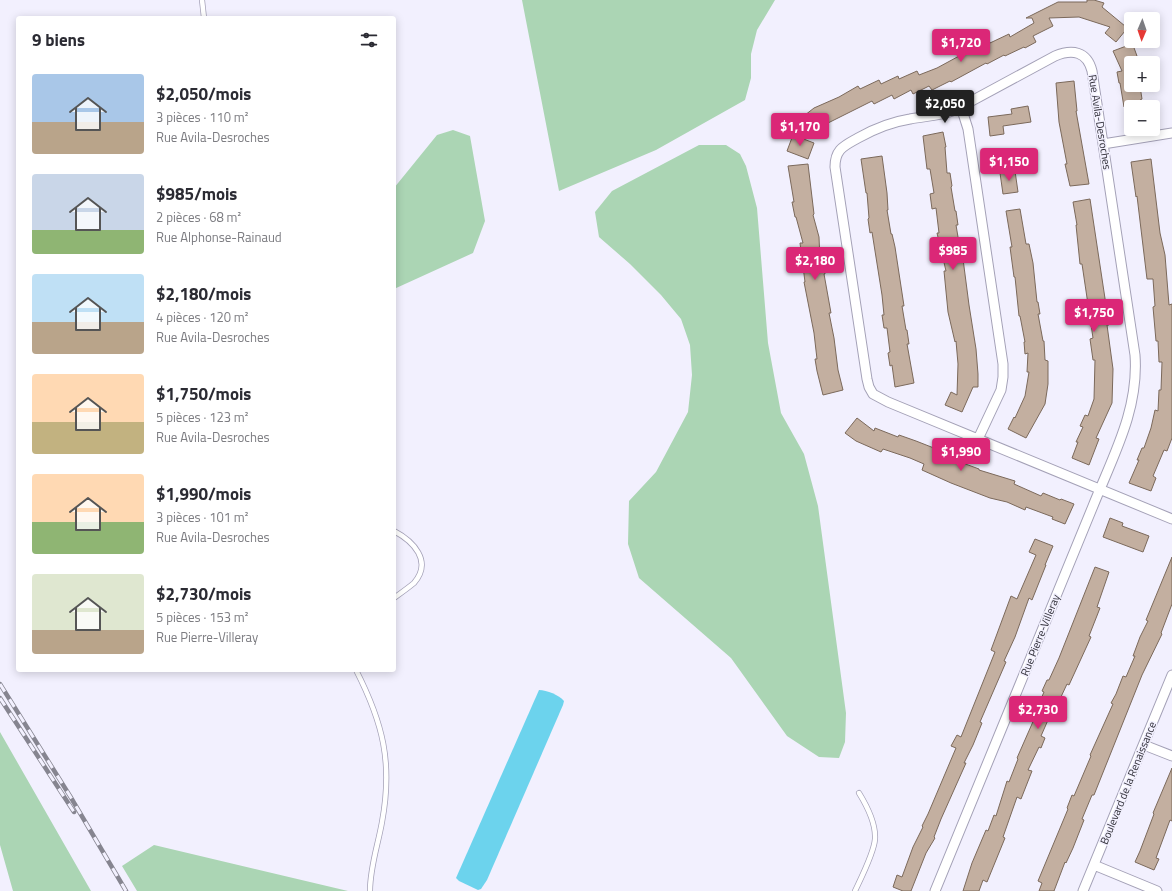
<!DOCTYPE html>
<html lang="fr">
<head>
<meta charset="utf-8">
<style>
	body { margin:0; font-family:"Titillium Web",sans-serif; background:#f7f7f7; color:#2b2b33; height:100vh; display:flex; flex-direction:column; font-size:15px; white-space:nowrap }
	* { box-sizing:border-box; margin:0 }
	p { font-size:13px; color:#7c7c81 }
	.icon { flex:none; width:22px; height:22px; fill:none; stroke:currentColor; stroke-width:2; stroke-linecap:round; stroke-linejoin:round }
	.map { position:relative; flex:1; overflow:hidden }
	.drawer { position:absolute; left:16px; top:16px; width:380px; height:656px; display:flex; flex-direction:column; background:#fff; border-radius:4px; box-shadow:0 2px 10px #0003 }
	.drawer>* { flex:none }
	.needle { width:26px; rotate:182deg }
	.tools { position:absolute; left:1124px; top:12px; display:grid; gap:8px }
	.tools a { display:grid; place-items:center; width:36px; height:36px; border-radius:4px; background:#fff; box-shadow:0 2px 10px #0003; font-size:20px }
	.price { position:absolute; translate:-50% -34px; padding:0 9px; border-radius:4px; background:#db2777; color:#fff; font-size:13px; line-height:26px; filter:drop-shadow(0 1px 2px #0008) }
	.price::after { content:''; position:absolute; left:50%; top:24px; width:12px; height:9px; margin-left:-6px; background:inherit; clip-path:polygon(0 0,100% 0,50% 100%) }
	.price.active { background:#222; color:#fff }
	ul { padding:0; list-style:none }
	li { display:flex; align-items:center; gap:12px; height:100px; padding:0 16px }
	li span { display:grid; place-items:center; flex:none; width:112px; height:80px; border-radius:4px; color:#555 }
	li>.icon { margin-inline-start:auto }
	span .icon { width:48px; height:48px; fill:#fffc; stroke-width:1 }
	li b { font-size:17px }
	h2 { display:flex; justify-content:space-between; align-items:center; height:48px; padding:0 16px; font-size:17px }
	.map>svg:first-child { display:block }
	.green { fill:#abd5b4 }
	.water { fill:#6cd3ed }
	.building { fill:#c3afa0; stroke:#7b695b }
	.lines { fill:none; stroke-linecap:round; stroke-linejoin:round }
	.lane-casing { stroke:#a4a1b7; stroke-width:6 }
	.street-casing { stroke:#a4a1b7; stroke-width:11 }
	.lane { stroke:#fff; stroke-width:4.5 }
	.street { stroke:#fff; stroke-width:9 }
	.rail-casing { stroke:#868590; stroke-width:4.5 }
	.rail { stroke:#f2f0fe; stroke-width:3; stroke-dasharray:9; stroke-linecap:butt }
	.labels { text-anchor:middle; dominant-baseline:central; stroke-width:3; stroke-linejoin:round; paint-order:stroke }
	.street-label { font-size:11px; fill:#32313a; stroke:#f2f0fe }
</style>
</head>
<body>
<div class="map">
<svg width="1172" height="891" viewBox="0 0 1172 891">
	<rect width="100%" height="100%" fill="#f2f0fe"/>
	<path class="green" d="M522 0H775L757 30 751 54V78L745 100 656 150 559 191Z
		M453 130 470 136 485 221 473 253 394 289V188L437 135Z
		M699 145H726L740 154 746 166 757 208 768 343 781 413 804 454 818 506 846 713 845 742 839 758 819 757 787 736 731 658 639 578 628 544 629 501 656 472 688 412 692 375 690 345 681 319 661 295 630 264 599 237 595 212 612 191Z
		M0 732 91 891H13L0 845Z
		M154 845 348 891H137L122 866Z"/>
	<path class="water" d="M539 690C547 690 559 695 564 701L563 705 487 880 481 889 478 890 459 881 456 878Z"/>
	<path class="building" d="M1087 0H1094L1104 3 1102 7 1131 31V33L1125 31 1116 42 1105 33 1110 27 1079 17 1049 18 1053 26 1033 36 1036 42 1025 48 1024 47 1005 56 1004 55 987 64 986 63 951 82 950 81 932 90 929 86 913 94 911 90 894 99 892 95 874 104 872 101 826 124 828 126 814 137 800 119 814 108 839 97 858 86 860 89 879 80 881 84 898 76 899 79 917 71 919 75 937 68 972 49 973 51 990 42V43L1009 34 1010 37 1034 23 1032 18H1026L1058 2H1087Z
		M1129 45H1133L1137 56 1131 58V88L1140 86 1142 99 1140 100 1141 107H1124L1120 83H1119L1117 72 1122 71 1113 51Z
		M1074 81 1077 111H1076L1089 184 1070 186 1065 164H1067L1059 122 1056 83Z
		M1028 106 1031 122 1003 126 1004 134 990 136 988 117 1012 114 1011 109Z
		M943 132 946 147H945L947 173H950L952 186 951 187 955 211H956L958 225H956L960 249H961L963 259 969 305 976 349 978 374V387H973L962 412 945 405 951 392 957 395 958 364 956 341 955 342 948 312 944 271H946L937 233H939L936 208 932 209 930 194 934 193 930 169H927L923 136Z
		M793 135 814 143 808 159 787 151Z
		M882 156 887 193 888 210H887L891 234H892L895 247 904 306H902L906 330H907L909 344H907L914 383 895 387 892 365 890 366 888 353 890 352 887 328H884L882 315H884L882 295 872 232 870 233 868 219 869 218 867 193H866L861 159Z
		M1151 159 1160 233 1165 255 1169 305 1172 304V438L1167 451 1164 450 1153 476 1156 478 1151 491 1129 483 1139 460H1137L1142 448H1144L1151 428 1155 410 1158 411 1159 390H1161L1162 362H1159L1158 341H1156L1153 307 1155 306 1153 279H1147L1137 196 1136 197 1131 162Z
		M808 164 814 214 813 215 819 237 820 260H823L825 274H824L831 313H829L834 338 838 370 843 390 823 395 817 371 815 359H817L814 333 804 282H805L800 243H803L796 217H795L792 202H794L788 166Z
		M1015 171 1018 192 1003 194 1000 173Z
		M1090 199 1109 325H1107L1113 369 1112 403 1096 438 1099 439 1089 465 1072 458 1078 442H1076L1083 427 1080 426 1085 415 1088 416 1094 399 1095 360H1093L1090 339 1093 338 1082 264H1080L1076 225H1077L1073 202Z
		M1020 209 1026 244H1029L1033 263 1037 302H1038L1040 314H1038L1043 341H1044L1045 360 1048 361V384L1045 404 1026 438 1008 429 1014 417 1015 418 1025 396 1029 372H1027L1028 353 1025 354 1024 342H1025L1020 316H1019L1015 277H1014L1010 247H1012L1006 211Z
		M857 418 874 431 875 428 898 437 899 435 916 441 944 452V453L961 461 960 462 979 469V470L1015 481 1014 484 1041 496 1043 493 1060 500 1061 499 1074 504 1065 524 1052 519 1053 517 1026 507 1025 510 1007 502 990 498 951 483 922 470 924 464 910 458 883 449 881 452 856 441 845 433Z
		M1110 518 1123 523 1122 526 1149 536 1143 552 1103 537Z
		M1035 539 1053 546 1045 565H1046L1032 600 1029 598 1015 637 1004 661 1006 662 980 722 982 723 973 745 964 763H966L941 819 934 837 935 838 926 853 911 891H903L893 887 897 875 902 877 913 847 923 827 922 826 928 814 956 748 951 746 957 735 961 737 995 652 991 650 1011 596 1017 599 1036 555 1029 552Z
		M1172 557V604L1161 633 1162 634 1142 675 1094 795H1092L1082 819 1084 820 1073 848 1066 863 1065 862 1054 891H1039L1042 883 1038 881 1068 809 1067 808 1072 795 1074 796 1091 756 1090 755 1113 704 1111 703 1116 694 1123 676 1126 677 1135 656H1133L1140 637 1148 621 1146 620Z
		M1095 567 1109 572 1097 607 1100 608 1089 636 1091 637 1069 685 1067 684 1060 699 1058 698 1048 720 1041 736 1045 738 1041 748 1039 747 1028 770 1032 771 1021 799 1017 797 1003 837 1005 838 987 882 983 880 979 891H963L972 863 986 830 988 831 994 815 996 816 1007 781 1009 782 1018 759 1017 758 1039 708H1037L1044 692 1042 691 1047 680H1049L1059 658Z
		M1172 768V821L1170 820 1156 858 1159 859 1154 870 1135 862 1140 851 1154 814 1153 813Z"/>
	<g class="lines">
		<g class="lane-casing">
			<path id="lane" d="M202 0 204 18
				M394 531C413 541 433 561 414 583 408 588 401 593 394 598
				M356 670C383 723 393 763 382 822 378 845 370 867 370 891
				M855 891C861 878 874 853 875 839 876 823 867 806 859 793"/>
		</g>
		<g class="street-casing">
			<path id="street" d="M961 107 968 129 1003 364V377L1001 390 978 439
				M1103 144 1172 133
				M1144 745 1172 756
				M1094 865 1157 891
				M935 891 1093 506C1113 456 1139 410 1135 355L1092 71C1087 51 1072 49 1055 56L955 110C941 116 925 116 910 119 891 122 874 129 858 138 844 146 835 149 835 167L867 379 869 387 873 394 888 402 1172 519
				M1083 891 1172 675"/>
		</g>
		<use href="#lane" class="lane"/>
		<use href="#street" class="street"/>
		<g class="rail-casing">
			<path id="rail" d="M0 684 70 796 126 891
				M0 698 74 812"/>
		</g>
		<use href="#rail" class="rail"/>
	</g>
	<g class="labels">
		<g class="street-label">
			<text transform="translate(1100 122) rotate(81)">Rue Avila-Desroches</text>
			<text transform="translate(1040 635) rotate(-68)">Rue Pierre-Villeray</text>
			<text transform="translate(1128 783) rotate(-68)">Boulevard de la Renaissance</text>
		</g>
	</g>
</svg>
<div class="tools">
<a><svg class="needle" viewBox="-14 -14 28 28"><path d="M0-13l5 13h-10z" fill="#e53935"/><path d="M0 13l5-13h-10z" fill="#7c7c81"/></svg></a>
<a>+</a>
<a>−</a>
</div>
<b class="price" style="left:961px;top:63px">$1,720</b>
<b class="price active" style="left:945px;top:124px">$2,050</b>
<b class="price" style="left:800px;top:147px">$1,170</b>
<b class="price" style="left:1009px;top:182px">$1,150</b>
<b class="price" style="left:953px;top:271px">$985</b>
<b class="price" style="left:815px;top:281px">$2,180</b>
<b class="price" style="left:1094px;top:333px">$1,750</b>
<b class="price" style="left:961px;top:472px">$1,990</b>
<b class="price" style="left:1038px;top:730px">$2,730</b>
<section class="drawer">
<h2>9 biens<svg class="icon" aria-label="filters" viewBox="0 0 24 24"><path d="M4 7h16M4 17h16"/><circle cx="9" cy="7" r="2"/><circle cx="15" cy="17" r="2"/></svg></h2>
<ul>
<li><span style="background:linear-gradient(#a9c7e8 60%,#b9a48a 0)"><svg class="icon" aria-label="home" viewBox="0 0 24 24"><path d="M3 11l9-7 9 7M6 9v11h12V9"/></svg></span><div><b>$2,050/mois</b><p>3 pièces · 110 m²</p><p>Rue Avila-Desroches</p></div></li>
<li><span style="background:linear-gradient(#c9d6e8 70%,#8fb573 0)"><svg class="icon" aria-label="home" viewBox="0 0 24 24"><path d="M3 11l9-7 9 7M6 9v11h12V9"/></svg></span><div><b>$985/mois</b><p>2 pièces · 68 m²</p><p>Rue Alphonse-Rainaud</p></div></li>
<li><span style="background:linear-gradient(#bfe0f5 60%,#b9a48a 0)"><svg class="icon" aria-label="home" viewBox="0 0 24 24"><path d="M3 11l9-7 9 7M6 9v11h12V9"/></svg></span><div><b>$2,180/mois</b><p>4 pièces · 120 m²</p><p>Rue Avila-Desroches</p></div></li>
<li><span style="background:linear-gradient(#ffd9b3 60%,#c2b280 0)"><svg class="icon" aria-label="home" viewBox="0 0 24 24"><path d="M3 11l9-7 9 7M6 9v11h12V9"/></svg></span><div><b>$1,750/mois</b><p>5 pièces · 123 m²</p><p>Rue Avila-Desroches</p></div></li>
<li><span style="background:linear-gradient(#ffd9b3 60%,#8fb573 0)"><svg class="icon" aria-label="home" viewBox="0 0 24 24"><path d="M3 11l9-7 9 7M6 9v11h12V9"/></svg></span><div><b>$1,990/mois</b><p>3 pièces · 101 m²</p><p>Rue Avila-Desroches</p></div></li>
<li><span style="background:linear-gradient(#dfe7d0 70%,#b9a48a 0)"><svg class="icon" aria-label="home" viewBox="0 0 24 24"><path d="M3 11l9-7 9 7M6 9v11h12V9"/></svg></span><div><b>$2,730/mois</b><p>5 pièces · 153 m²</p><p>Rue Pierre-Villeray</p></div></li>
</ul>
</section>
</div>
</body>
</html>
